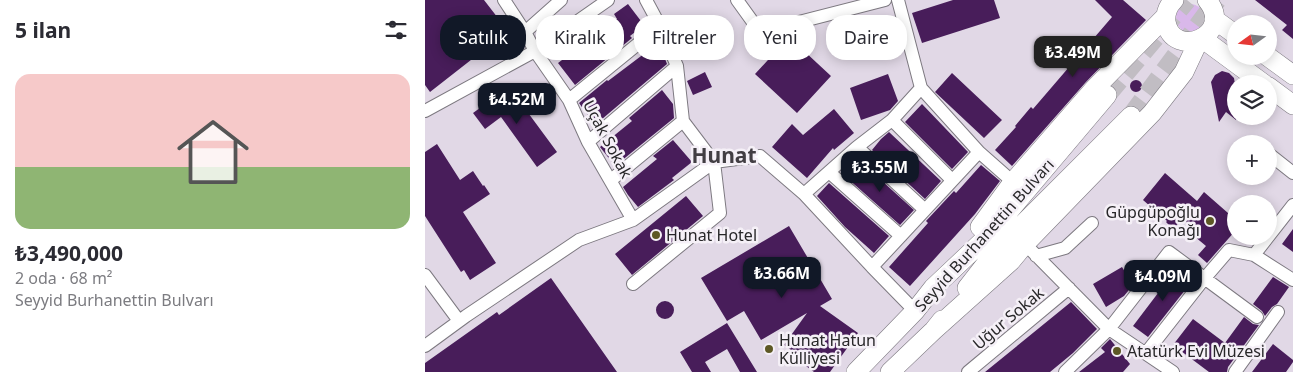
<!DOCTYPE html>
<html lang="tr">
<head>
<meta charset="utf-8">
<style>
	body { margin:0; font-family:"Noto Sans",sans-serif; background:#f2f2f3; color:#2b2b33; height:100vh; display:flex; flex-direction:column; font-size:19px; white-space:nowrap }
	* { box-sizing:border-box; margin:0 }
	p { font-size:16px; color:#7c7c81 }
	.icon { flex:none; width:28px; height:28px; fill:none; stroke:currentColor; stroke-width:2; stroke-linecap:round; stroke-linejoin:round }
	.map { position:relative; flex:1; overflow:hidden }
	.details { display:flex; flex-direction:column; background:#fff; width:425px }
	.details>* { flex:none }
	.banner { position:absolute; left:15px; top:15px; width:475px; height:45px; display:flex; gap:10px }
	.needle { width:32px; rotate:255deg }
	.fabs { position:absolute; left:802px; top:15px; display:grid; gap:10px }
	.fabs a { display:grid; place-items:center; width:50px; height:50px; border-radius:50%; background:#fff; box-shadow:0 2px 12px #0003; font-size:25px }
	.price { position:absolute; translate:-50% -42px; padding:0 11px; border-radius:10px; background:#111827; color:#fff; font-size:16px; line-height:32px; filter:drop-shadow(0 1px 2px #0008) }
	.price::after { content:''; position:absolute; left:50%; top:30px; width:15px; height:11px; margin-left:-8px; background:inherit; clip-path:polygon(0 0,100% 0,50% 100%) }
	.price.selected { background:#222; color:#fff }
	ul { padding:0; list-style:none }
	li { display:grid; align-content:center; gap:10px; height:265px; padding:0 15px }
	li span { display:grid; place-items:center; height:155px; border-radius:15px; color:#555 }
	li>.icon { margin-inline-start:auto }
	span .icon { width:90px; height:90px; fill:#fffc; stroke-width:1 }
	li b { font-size:21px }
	h2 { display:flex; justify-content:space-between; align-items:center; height:60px; padding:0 15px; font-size:21px }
	.pill { padding:0 18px; border-radius:20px; background:#fff; box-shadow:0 2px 12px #0003; font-size:18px; line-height:45px }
	.pill.selected { background:#111827; color:#fff }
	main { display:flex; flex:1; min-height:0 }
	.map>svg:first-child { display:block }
	.built { fill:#e1d8e6; fill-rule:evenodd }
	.green { fill:#d9b8ea }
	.building { fill:#481d5a }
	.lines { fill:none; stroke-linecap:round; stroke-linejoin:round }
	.primary-tunnel { stroke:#c1bdc3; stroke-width:19; stroke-dasharray:19 9; stroke-linecap:butt }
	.minor-casing { stroke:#7d7980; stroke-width:14 }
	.primary-casing { stroke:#7d7980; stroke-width:20 }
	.minor { stroke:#fff; stroke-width:12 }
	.primary { stroke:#fff; stroke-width:19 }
	.poi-dot { fill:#5d5825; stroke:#f5f0f7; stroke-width:2 }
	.labels { text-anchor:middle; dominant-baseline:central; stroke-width:5; stroke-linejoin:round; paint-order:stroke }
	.street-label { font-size:16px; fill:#282729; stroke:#f5f0f7 }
	.poi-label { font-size:16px; fill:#282729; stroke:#f5f0f7; text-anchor:start }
	.district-label { font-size:21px; font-weight:bold; fill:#423e43; stroke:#f5f0f7 }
</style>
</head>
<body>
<main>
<section class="details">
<h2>5 ilan<svg class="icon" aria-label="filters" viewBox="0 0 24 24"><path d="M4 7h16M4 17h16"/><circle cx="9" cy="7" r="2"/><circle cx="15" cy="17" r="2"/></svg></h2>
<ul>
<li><span style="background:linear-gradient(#f6c9c9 60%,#8fb573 0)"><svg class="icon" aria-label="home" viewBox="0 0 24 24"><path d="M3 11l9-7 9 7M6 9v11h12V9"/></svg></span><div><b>₺3,490,000</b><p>2 oda · 68 m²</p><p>Seyyid Burhanettin Bulvarı</p></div></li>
</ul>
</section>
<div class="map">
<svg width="868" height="372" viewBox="0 0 868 372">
	<rect width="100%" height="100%" fill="#e7e3ea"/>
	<path class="built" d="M0 0H747L767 19 783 0H868V372H0ZM811 24H844V56H811ZM811 84H844V116H811ZM811 144H844V176H811ZM811 204H844V236H811Z"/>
	<path class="green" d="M751 18a14 14 0 1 1 28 0a14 14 0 1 1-28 0Z"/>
	<path class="building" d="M0 0H59L83 31 5 92 0 85Z
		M528 0H569L575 18 497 43 487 13Z
		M670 0H698L721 20 661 82 587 166 570 150 591 127 590 126 606 107 608 109 687 17Z
		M830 0H868V39L857 30 862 25Z
		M203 4 219 25 205 36 207 38 150 85 133 63 192 19 189 14Z
		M364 37 406 76 372 113 330 74Z
		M232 44 237 51 242 64 170 125 154 103 182 80 183 81Z
		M797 71 804 73 809 78 811 91V120L801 112 794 122 786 82 790 75Z
		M280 72 287 87 268 95 262 81Z
		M527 73 577 120 559 138 510 92Z
		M463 74 473 101 465 110 436 120 425 88Z
		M705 86a6 6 0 1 1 12 0a6 6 0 1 1-12 0Z
		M84 87 132 152 112 167 76 117 60 129 48 113Z
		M237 90 248 104 249 118 190 166 175 147 207 121 204 118Z
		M497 104 543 152 527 169 480 122Z
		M409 109 429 133 409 150 408 148 382 178 347 147 367 124 378 135Z
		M464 132 516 181 500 199 447 150 456 139Z
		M248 140 267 162 247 178 249 180 213 207 203 195 198 187 232 159 228 156Z
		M12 144 35 180 48 171 58 186 59 185 65 194 38 212 71 263 45 280 39 270 36 272 0 216V152Z
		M435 161 489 210 475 225 421 177Z
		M556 165 575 181 550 214 485 286 464 267 503 223 501 221 529 191 531 193Z
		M740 173 772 201 779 192 811 220V230L782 263 773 255 781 246 769 236 772 232 757 219 748 229 741 222 742 221 718 200Z
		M404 183 464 236 449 253 420 227 392 196Z
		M261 196 278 216 207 275 190 254Z
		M364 226 407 299 395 306 433 333 405 372H389L381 366 384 362 359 345 382 313 336 340 319 311 302 321 276 278Z
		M868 229V252L857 244Z
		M697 267 708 285 699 296 681 307 668 284Z
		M752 268 768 280 723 337 708 326Z
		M848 277 864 287 852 304 847 307 840 316 837 311 828 304Z
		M126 278 192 372H0V363L72 312 74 315Z
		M231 310a9 9 0 1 1 18 0a9 9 0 1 1-18 0Z
		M646 302 672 329 648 353 625 372H560Z
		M819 317 828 324 834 325 803 367 802 372H784L748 345 768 319 800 343Z
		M302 323 332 372H315L302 349 280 362 286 372H267L255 352Z
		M685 339 705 364 698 372H654L680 352 676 348Z
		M848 344 868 360V362L861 372H827Z"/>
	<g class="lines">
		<path class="primary-tunnel" d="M682 95 762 0
			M706 116 792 0"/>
		<g class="minor-casing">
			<path id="minor" d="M79 0 100 32 110 51 144 100 163 142 208 220
				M221 0 235 26 252 66 258 121 289 162
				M312 0 335 32 460 0
				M473 0 496 88 554 152 588 182
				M100 32 136 0
				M144 100 235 26
				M0 111 110 51 183 0
				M467 120 527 180
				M163 142 252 66
				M432 147 500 210
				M844 154 868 173
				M404 172 476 236
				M186 180 258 121
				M379 194 432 147 467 120 496 88
				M600 244 684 329 748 372
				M829 255 868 205
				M611 256 640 248 667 223
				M447 267 554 152
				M0 275 34 321
				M208 284 295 213 289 162
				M0 346 41 316 154 240 208 220 289 162 335 156 379 194 447 267 490 311
				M721 353 779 279 804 250 829 255 868 280
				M543 372 644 288
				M640 372 684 329 744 252 832 317
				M810 372 853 312"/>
		</g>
		<g class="primary-casing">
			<path id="primary" d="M749 0C743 6 740 13 741 22 748 61 811 35 782 0
				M789 19 811 35
				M778 39 839 84
				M842 56 868 75
				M844 87 868 105
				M555 227 588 182 669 89 741 16
				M542 288 571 251 706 116
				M509 330 586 261 600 244 727 113 759 72 774 40
				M431 372 490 311 508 288 563 236 682 95
				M465 372 509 330 517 320"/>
		</g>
		<use href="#minor" class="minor"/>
		<use href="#primary" class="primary"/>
	</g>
	<g class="poi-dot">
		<circle cx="785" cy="221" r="5"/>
		<circle cx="231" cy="235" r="5"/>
		<circle cx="344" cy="349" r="5"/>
		<circle cx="692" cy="351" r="5"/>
	</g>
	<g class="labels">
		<g class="street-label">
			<text transform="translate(183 139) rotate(62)">Uçak Sokak</text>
			<text transform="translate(559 235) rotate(-48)">Seyyid Burhanettin Bulvarı</text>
			<text transform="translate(583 318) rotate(-40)">Uğur Sokak</text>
		</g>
		<g class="poi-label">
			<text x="775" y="212" text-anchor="end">Güpgüpoğlu<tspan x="775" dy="18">Konağı</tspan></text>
			<text x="241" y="235">Hunat Hotel</text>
			<text x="354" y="340">Hunat Hatun<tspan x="354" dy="18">Külliyesi</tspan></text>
			<text x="702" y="351">Atatürk Evi Müzesi</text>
		</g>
		<g class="district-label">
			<text x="299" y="155">Hunat</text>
		</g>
	</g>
</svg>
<div class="fabs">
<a><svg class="needle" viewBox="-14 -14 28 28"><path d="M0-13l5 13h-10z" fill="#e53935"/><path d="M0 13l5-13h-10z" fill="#7c7c81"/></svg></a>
<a><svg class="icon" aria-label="layers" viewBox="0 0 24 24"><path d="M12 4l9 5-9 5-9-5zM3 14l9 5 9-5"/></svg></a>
<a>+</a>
<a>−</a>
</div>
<b class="price selected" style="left:648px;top:78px">₺3.49M</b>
<b class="price" style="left:92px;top:125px">₺4.52M</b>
<b class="price" style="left:455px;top:193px">₺3.55M</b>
<b class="price" style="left:357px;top:299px">₺3.66M</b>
<b class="price" style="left:738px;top:302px">₺4.09M</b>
<div class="banner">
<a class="pill selected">Satılık</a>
<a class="pill">Kiralık</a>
<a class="pill">Filtreler</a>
<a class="pill">Yeni</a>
<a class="pill">Daire</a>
</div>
</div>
</main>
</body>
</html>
